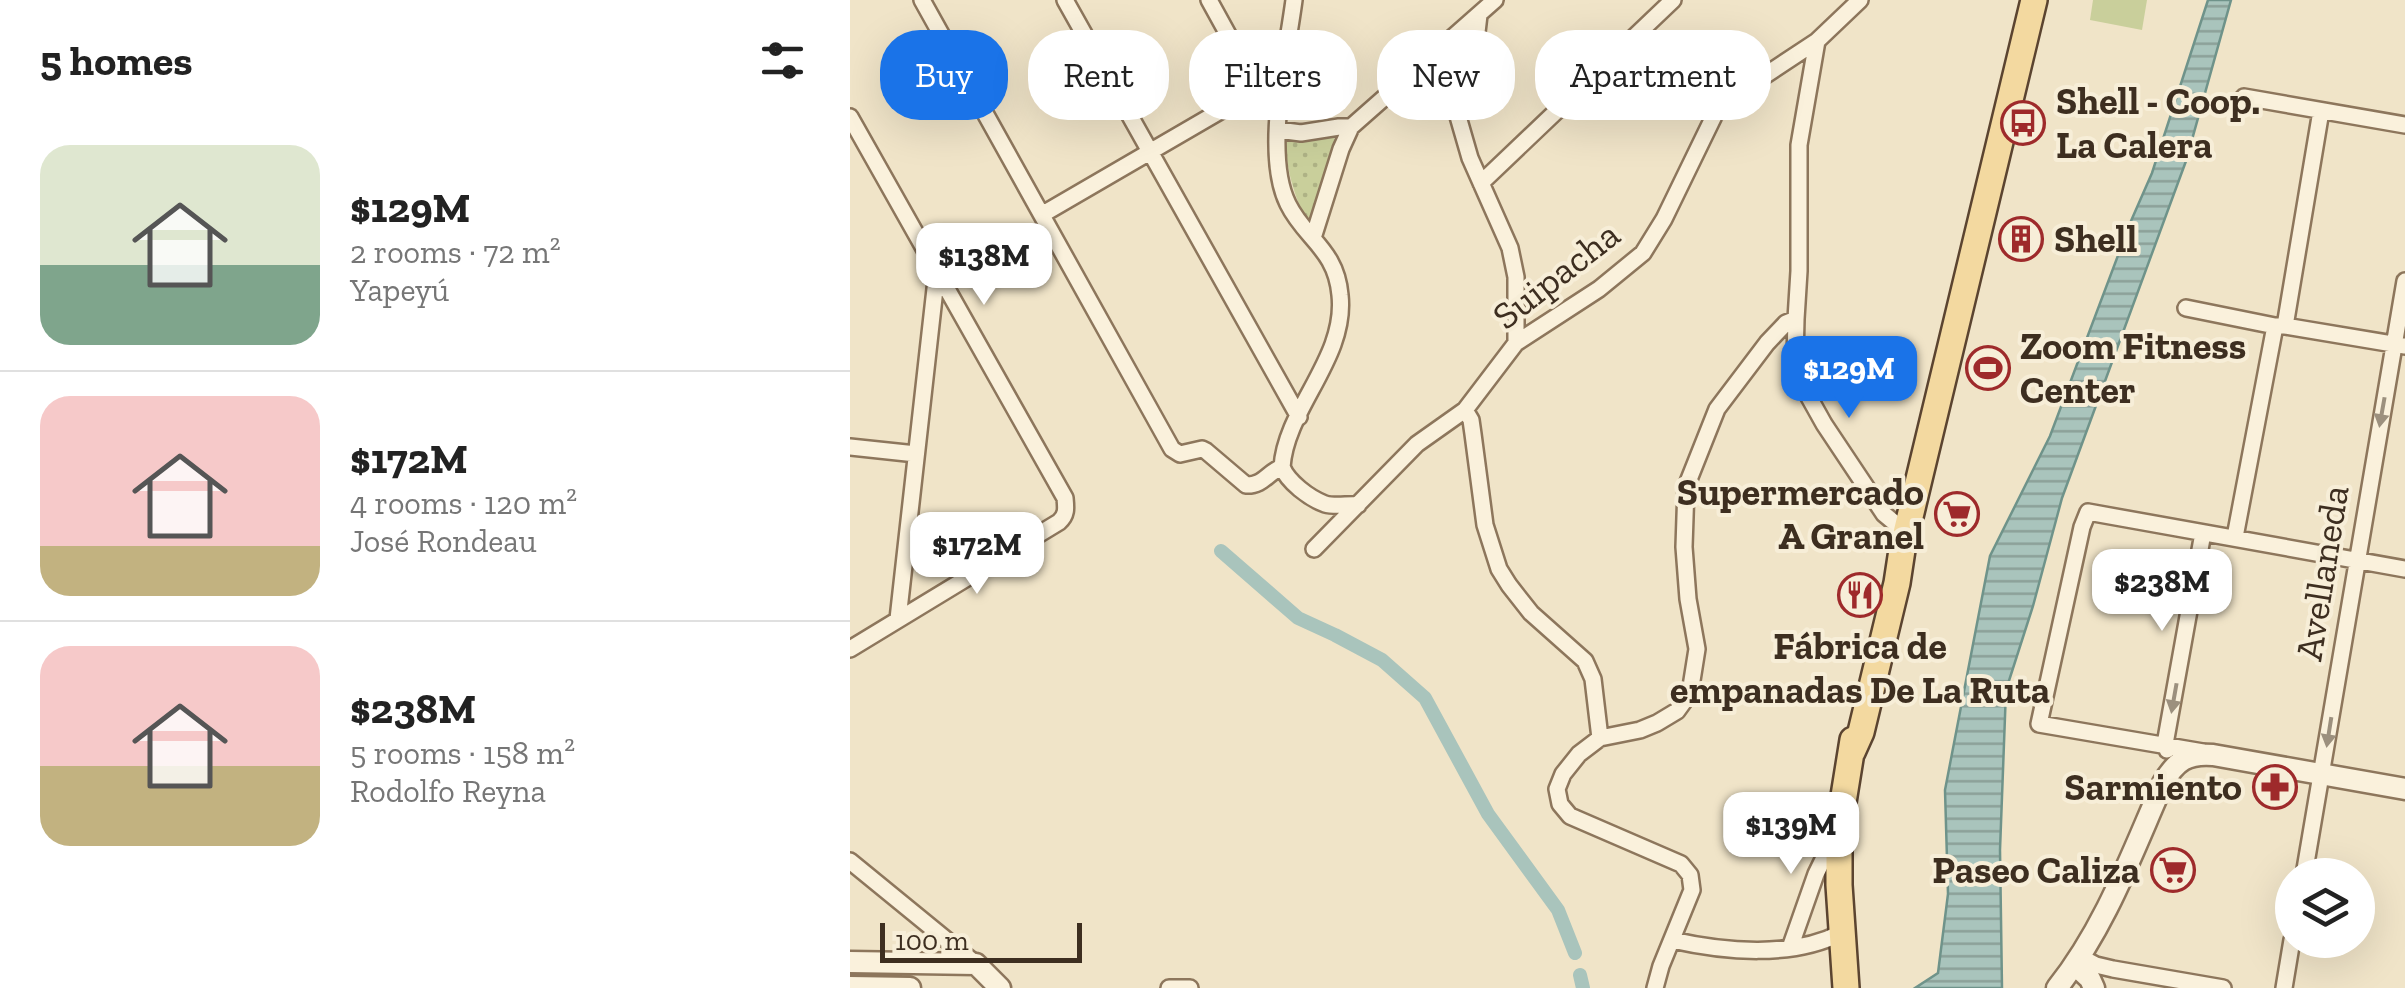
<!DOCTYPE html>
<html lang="en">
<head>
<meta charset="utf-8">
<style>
	body { margin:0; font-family:"Zilla Slab",serif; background:#f6f6f6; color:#222; height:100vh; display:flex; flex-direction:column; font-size:38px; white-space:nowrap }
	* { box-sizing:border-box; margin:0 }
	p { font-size:32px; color:#767676 }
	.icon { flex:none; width:55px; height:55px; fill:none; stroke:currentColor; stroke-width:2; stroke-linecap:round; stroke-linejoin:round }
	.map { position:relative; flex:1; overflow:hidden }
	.sheet { display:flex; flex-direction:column; background:#fff; width:850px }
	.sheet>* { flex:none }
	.top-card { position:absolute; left:30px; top:30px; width:950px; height:90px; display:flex; gap:20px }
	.buttons { position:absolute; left:1425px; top:858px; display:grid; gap:20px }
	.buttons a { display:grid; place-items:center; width:100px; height:100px; border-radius:50%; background:#fff; box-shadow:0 10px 40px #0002; font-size:50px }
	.scale { position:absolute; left:30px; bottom:25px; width:202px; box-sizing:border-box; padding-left:10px; border:5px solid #3d2e20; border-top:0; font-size:28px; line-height:35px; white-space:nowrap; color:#3d2e20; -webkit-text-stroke:8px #f7eed8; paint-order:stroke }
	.price { position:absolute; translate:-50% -85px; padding:0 22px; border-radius:20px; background:#fff; color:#222; font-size:32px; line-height:65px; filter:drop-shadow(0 2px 5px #0008) }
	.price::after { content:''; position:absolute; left:50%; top:60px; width:30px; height:22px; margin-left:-15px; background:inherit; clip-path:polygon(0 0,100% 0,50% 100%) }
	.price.active { background:#1a73e8; color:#fff }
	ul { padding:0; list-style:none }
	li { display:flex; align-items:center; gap:30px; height:250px; padding:0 40px }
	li+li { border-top:2px solid #e0e0e0 }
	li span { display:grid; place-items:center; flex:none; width:280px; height:200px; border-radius:30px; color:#555 }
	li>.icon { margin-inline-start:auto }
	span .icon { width:120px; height:120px; fill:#fffc; stroke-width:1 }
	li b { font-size:42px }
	h2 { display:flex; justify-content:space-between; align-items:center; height:120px; padding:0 40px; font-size:42px }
	.tag { padding:0 35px; border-radius:40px; background:#fff; box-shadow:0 10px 40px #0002; font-size:35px; line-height:90px }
	.tag.active { background:#1a73e8; color:#fff }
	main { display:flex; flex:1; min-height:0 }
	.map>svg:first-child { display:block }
	.grass { fill:#c9cf9b }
	.park { fill:url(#park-dots) }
	.water { fill:url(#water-rules); stroke:#6f938a; stroke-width:2.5 }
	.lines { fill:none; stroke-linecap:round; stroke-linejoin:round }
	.canal { stroke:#a9c4bc; stroke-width:14 }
	.minor-casing { stroke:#8d765c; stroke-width:20 }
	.tertiary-casing { stroke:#8d765c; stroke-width:25 }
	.primary-casing { stroke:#5b4430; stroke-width:30 }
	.minor { stroke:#faf1dc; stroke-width:15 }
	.tertiary { stroke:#faf1dc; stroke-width:20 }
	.primary { stroke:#f3d9a0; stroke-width:25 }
	.oneway { fill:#9c907e }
	.labels { text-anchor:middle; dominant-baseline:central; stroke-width:8; stroke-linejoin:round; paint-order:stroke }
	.poi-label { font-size:38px; font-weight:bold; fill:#3d2e20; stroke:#f7eed8; text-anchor:start }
	.street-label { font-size:38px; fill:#3d2e20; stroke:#f7eed8 }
</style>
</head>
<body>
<main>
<section class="sheet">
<h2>5 homes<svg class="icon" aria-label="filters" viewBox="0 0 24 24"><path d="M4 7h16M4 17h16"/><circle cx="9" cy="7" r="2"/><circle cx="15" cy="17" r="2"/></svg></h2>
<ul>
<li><span style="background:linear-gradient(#dfe7d0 60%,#7fa58c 0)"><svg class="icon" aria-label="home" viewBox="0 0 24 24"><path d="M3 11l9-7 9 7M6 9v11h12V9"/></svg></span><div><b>$129M</b><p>2 rooms · 72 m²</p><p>Yapeyú</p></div></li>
<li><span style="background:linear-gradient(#f6c9c9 75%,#c2b280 0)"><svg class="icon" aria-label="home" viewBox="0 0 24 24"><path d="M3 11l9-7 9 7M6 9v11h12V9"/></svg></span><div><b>$172M</b><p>4 rooms · 120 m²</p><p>José Rondeau</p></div></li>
<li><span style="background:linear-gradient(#f6c9c9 60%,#c2b280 0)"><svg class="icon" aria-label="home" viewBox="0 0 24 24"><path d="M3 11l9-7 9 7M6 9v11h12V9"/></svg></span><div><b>$238M</b><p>5 rooms · 158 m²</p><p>Rodolfo Reyna</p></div></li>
</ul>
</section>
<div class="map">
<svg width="1555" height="988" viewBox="0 0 1555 988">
	<defs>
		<pattern id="park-dots" width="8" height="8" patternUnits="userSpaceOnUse" patternTransform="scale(2.5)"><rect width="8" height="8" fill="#c9cf9b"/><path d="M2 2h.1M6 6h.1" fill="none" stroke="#aeb285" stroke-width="1.8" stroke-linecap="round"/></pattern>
		<pattern id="water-rules" width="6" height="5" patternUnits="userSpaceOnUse" patternTransform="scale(2.5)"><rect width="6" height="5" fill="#a9c4bc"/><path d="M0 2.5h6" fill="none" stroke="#8ba098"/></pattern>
	</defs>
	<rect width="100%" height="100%" fill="#f0e4c8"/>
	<path class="grass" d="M1243 0H1297L1292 30 1240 20Z"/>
	<path class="park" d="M482 135 487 142 462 212 460 217 456 218 453 216C444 190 434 166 437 137Z"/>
	<path class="water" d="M1358 0H1381L1336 161 1212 498 1183 606 1156 690 1150 850 1152 988H1065L1088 973 1098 894 1095 790 1140 556 1200 436 1281 221 1302 173Z"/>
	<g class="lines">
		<path class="canal" d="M371 551 448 618 485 635 532 660 575 698 638 814 708 910 725 953
			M730 975 733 988"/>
		<g class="minor-casing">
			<path id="minor" d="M72 0 322 449 330 454 352 449 356 451 396 485C413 486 418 472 432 467
				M215 0 449 417
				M359 0 408 89 418 92
				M629 15 624 58 607 113 620 158 660 248 666 277V343
				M1394 97 1555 125
				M0 117 215 498C216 508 217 515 209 522L0 649
				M428 130 451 133 489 127H501L645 0
				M631 183 823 0
				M193 214 408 89
				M463 238 491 149 501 127
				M1336 308 1425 326H1435L1555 346
				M946 319 945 359 950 381 974 424 1034 514 1046 524 1057 528
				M1435 326 1471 111
				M615 410 621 420 623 434 635 525 649 569 659 585 681 613 735 661 743 679 750 738
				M0 447 66 454
				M432 467C436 408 497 358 490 295 486 249 455 239 438 204 413 154 437 55 444 0
				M432 467C438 482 459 498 475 504 485 507 498 504 508 505
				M1385 537 1425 326
				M464 549 567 444 615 410 666 343 749 289 793 253 814 219 865 114 890 92 967 41 1010 0
				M48 619 87 271
				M1317 750 1315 744 1353 533
				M1353 752 1189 724 1232 527 1238 512 1555 569
				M0 861 126 964
				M1454 875 1555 281
				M822 940C875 952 942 958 991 933
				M940 948 966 874 985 835
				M1231 957 1246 965 1263 969 1373 988
				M319 988H340
				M805 988 811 966 842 890 840 875 831 864 720 816 710 804 707 789 713 774 729 754 750 738 790 730 807 723 827 711 840 693 847 649 838 599 834 547 836 487 867 409 917 343 936 323 946 319 949 271V145L967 41
				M1434 988 1442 940"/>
		</g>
		<g class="tertiary-casing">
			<path id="tertiary" d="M0 962 126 964 150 988
				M1225 965 1240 979 1244 988
				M0 987 60 988
				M1207 988C1255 928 1282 853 1313 783 1326 761 1337 753 1363 755L1555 789"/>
		</g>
		<g class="primary-casing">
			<path id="primary" d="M1002 752 1011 732 1047 583 1052 550 1184 0
				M996 988 989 885V827L1003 740"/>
		</g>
		<use href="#minor" class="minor"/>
		<use href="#tertiary" class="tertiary"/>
		<use href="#primary" class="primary"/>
	</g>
	<defs><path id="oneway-solid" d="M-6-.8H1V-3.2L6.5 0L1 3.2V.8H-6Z" transform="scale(2.5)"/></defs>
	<g class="oneway">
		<use href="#oneway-solid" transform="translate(1532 412) rotate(100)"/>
		<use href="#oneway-solid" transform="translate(1324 698) rotate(100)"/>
		<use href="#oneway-solid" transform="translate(1479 732) rotate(99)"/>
	</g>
	<defs>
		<g id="bus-ring" transform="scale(2.25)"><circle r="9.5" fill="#f7eed8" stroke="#9e2a2b" stroke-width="1.5"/><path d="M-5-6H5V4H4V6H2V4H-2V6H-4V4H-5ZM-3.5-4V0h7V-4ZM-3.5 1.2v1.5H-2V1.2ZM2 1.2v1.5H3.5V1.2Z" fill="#9e2a2b"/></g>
		<g id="building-ring" transform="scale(2.25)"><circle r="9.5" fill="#f7eed8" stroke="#9e2a2b" stroke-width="1.5"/><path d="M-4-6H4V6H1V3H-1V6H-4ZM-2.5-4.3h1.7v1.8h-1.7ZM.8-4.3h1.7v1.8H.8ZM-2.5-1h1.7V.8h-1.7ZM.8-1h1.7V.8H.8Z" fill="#9e2a2b"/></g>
		<g id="stadium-ring" transform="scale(2.25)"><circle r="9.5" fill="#f7eed8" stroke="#9e2a2b" stroke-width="1.5"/><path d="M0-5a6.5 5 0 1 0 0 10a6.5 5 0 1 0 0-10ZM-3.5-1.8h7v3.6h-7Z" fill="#9e2a2b"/></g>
		<g id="supermarket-ring" transform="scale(2.25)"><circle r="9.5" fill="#f7eed8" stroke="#9e2a2b" stroke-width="1.5"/><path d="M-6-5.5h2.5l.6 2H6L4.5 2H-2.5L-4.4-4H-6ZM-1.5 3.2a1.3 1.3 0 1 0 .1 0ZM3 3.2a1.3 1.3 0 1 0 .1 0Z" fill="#9e2a2b"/></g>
		<g id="restaurant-ring" transform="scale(2.25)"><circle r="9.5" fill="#f7eed8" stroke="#9e2a2b" stroke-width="1.5"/><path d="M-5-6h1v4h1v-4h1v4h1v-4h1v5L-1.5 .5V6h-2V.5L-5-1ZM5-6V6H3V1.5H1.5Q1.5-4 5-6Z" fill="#9e2a2b"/></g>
		<g id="pharmacy-ring" transform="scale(2.25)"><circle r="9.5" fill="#f7eed8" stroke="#9e2a2b" stroke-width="1.5"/><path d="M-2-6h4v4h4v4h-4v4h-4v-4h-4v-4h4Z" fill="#9e2a2b"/></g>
	</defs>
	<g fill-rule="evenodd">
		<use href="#bus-ring" x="1173" y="123"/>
		<use href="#building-ring" x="1171" y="239"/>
		<use href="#stadium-ring" x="1138" y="368"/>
		<use href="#supermarket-ring" x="1107" y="514"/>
		<use href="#restaurant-ring" x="1010" y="595"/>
		<use href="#pharmacy-ring" x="1425" y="787"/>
		<use href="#supermarket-ring" x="1323" y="870"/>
	</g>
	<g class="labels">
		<g class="poi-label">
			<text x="1206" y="101">Shell - Coop.<tspan x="1206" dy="44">La Calera</tspan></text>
			<text x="1204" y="239">Shell</text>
			<text x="1170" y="346">Zoom Fitness<tspan x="1170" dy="44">Center</tspan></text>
			<text x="1074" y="492" text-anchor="end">Supermercado<tspan x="1074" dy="44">A Granel</tspan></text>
			<text x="1010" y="646" text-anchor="middle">Fábrica de<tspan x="1010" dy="44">empanadas De La Ruta</tspan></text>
			<text x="1392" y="787" text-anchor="end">Sarmiento</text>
			<text x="1290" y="870" text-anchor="end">Paseo Caliza</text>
		</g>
		<g class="street-label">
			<text transform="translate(706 275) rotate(-38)">Suipacha</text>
			<text transform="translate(1472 573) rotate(-81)">Avellaneda</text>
		</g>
	</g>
</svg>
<div class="buttons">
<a><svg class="icon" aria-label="layers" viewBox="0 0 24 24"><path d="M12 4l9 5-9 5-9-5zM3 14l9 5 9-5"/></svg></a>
</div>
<div class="scale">100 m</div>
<b class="price" style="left:134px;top:308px">$138M</b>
<b class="price active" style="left:999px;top:421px">$129M</b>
<b class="price" style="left:127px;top:597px">$172M</b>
<b class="price" style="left:1312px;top:634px">$238M</b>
<b class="price" style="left:941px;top:877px">$139M</b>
<div class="top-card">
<a class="tag active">Buy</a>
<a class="tag">Rent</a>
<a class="tag">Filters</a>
<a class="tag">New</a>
<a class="tag">Apartment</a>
</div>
</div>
</main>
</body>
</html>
